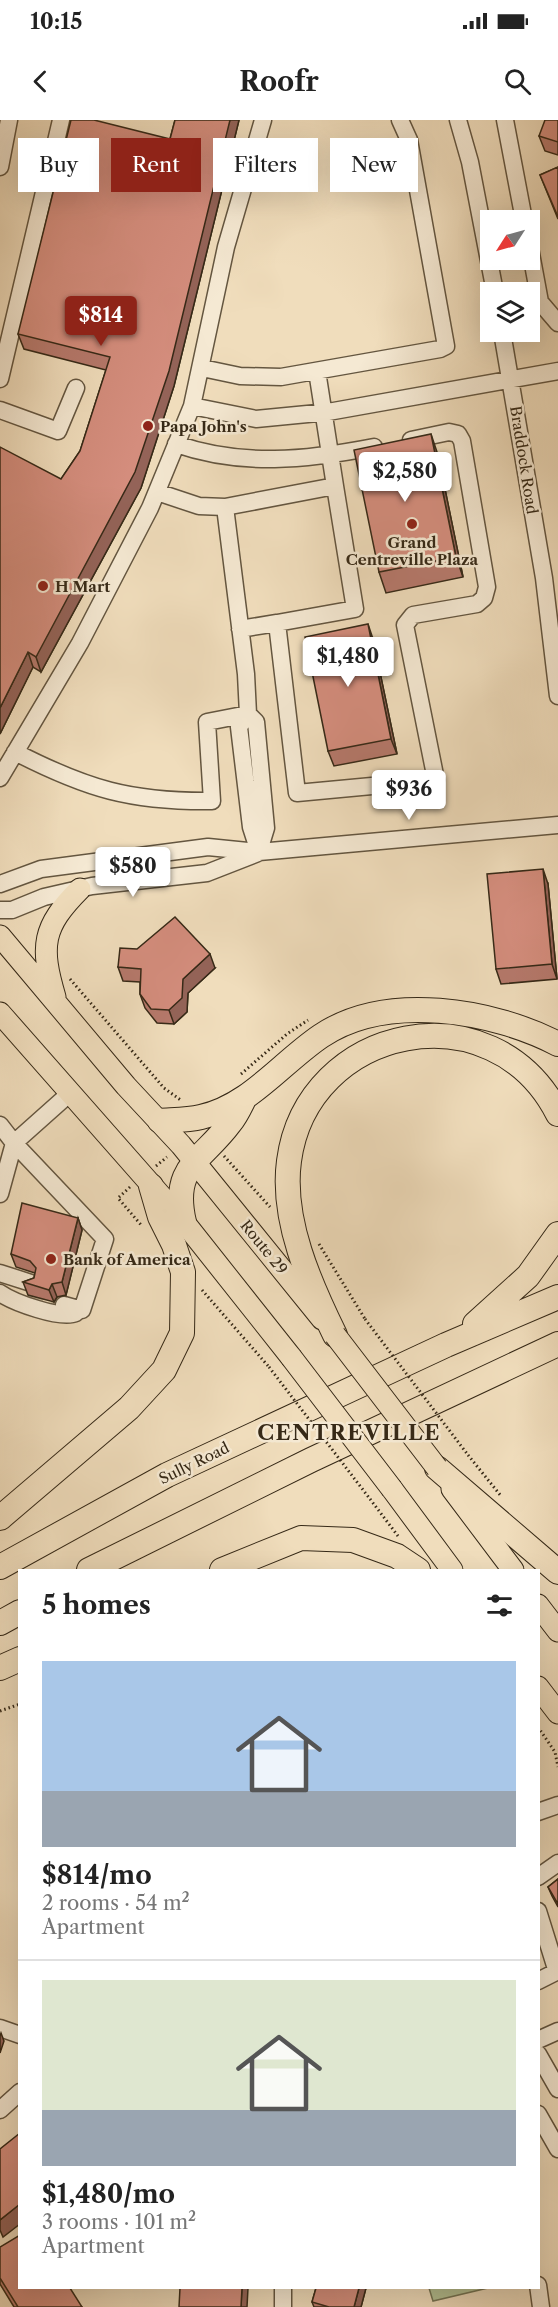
<!DOCTYPE html>
<html lang="en">
<head>
<meta charset="utf-8">
<style>
	body { margin:0; font-family:"Libre Caslon Text",serif; background:#f6f6f6; color:#222; height:100vh; display:flex; flex-direction:column; font-size:22px; white-space:nowrap }
	* { box-sizing:border-box; margin:0 }
	p { font-size:20px; color:#767676 }
	.icon { flex:none; width:33px; height:33px; fill:none; stroke:currentColor; stroke-width:2; stroke-linecap:round; stroke-linejoin:round }
	.map { position:relative; flex:1; overflow:hidden }
	.side { position:absolute; left:18px; top:1449px; width:522px; height:720px; display:flex; flex-direction:column; background:#fff; border-radius:0px; box-shadow:0 6px 24px #0002 }
	.side>* { flex:none }
	.banner { position:absolute; left:18px; top:18px; width:522px; height:54px; display:flex; gap:12px }
	.needle { width:39px; rotate:234deg }
	.tools { position:absolute; left:480px; top:90px; display:grid; gap:12px }
	.tools a { display:grid; place-items:center; width:60px; height:60px; border-radius:0px; background:#fff; box-shadow:0 6px 24px #0002; font-size:30px }
	.price { position:absolute; translate:-50% -51px; padding:0 14px; border-radius:6px; background:#fff; color:#222; font-size:20px; line-height:39px; filter:drop-shadow(0 2px 3px #0008) }
	.price::after { content:''; position:absolute; left:50%; top:36px; width:18px; height:14px; margin-left:-9px; background:inherit; clip-path:polygon(0 0,100% 0,50% 100%) }
	.price.active { background:#8f2418; color:#fff }
	ul { padding:0; list-style:none }
	li { display:grid; align-content:center; gap:12px; height:318px; padding:0 24px }
	li+li { border-top:2px solid #e0e0e0 }
	li span { display:grid; place-items:center; height:186px; border-radius:0px; color:#555 }
	li>.icon { margin-inline-start:auto }
	span .icon { width:108px; height:108px; fill:#fffc; stroke-width:1 }
	li b { font-size:26px }
	h2 { display:flex; justify-content:space-between; align-items:center; height:72px; padding:0 24px; font-size:26px }
	.pill { padding:0 21px; border-radius:0px; background:#fff; box-shadow:0 6px 24px #0002; font-size:21px; line-height:54px }
	.pill.active { background:#8f2418; color:#fff }
	.status { display:flex; justify-content:space-between; align-items:center; height:42px; padding:0 30px; background:#fff; direction:ltr }
	.status svg { height:16px; fill:currentColor }
	header { display:flex; justify-content:space-between; align-items:center; height:78px; padding:0 24px; background:#fff; font-size:27px; font-weight:800 }
	.map>svg:first-child { display:block }
	.green { fill:#b4c295; stroke:#757656; stroke-width:1.5 }
	.lines { fill:none; stroke-linecap:round; stroke-linejoin:round }
	.minor-tunnel { stroke:#cbb99b; stroke-width:16; stroke-dasharray:16 8; stroke-linecap:butt }
	.minor-casing { stroke:#645640; stroke-width:19 }
	.major-casing { stroke:#362917; stroke-width:23 }
	.highway-casing { stroke:#362917; stroke-width:26 }
	.path { stroke:#362917; stroke-width:3; stroke-dasharray:1.5 3; stroke-linecap:butt }
	.minor { stroke:#f5e9d3; stroke-width:16 }
	.major { stroke:#f0ddbc; stroke-width:21 }
	.highway { stroke:#f0ddbc; stroke-width:24 }
	.major-bridge-casing { stroke:#362917; stroke-width:23; stroke-linecap:butt }
	.path-bridge { stroke:#362917; stroke-width:3; stroke-dasharray:1.5 3; stroke-linecap:butt }
	.major-bridge { stroke:#f0ddbc; stroke-width:21 }
	.wall { fill:#b6796c; stroke:#362917; stroke-width:1.5 }
	.shaded-wall { fill:#946358; stroke:#362917; stroke-width:1.5 }
	.building { fill:#d48d7d; stroke:#362917; stroke-width:1.5 }
	.poi-dot { fill:#8f2418; stroke:#f5e9d3; stroke-width:2 }
	.labels { text-anchor:middle; dominant-baseline:central; stroke-width:5; stroke-linejoin:round; paint-order:stroke }
	.poi-label { font-size:15px; font-weight:bold; fill:#362917; stroke:#f5e9d3; text-anchor:start }
	.street-label { font-size:15px; fill:#362917; stroke:#f5e9d3 }
	.district-label { font-size:21px; font-weight:bold; letter-spacing:1.5px; fill:#362917; stroke:#f5e9d3 }
</style>
</head>
<body>
<div class="status"><b>10:15</b><svg viewBox="0 0 49 12"><path d="M0 12V9h3v3zM5 12V6h3v6zM10 12V3h3v9zM15 12V0h3v12zM26 1h20v11H26zM47 4h2v5h-2z"/></svg></div>
<header><svg class="icon" aria-label="back" viewBox="0 0 24 24"><path d="M15 5l-7 7 7 7"/></svg>Roofr<svg class="icon" aria-label="search" viewBox="0 0 24 24"><circle cx="10" cy="10" r="6"/><path d="M15 15l6 6"/></svg></header>
<div class="map">
<svg width="558" height="2187" viewBox="0 0 558 2187">
	<rect width="100%" height="100%" fill="#f0ddbc"/>
	<filter id="stains"><feTurbulence type="fractalNoise" baseFrequency=".00333" numOctaves="4"/><feColorMatrix values="0 0 0 0 .2 0 0 0 0 .09 0 0 0 0 .02 0 0 0 .5 -.17"/></filter>
	<radialGradient id="worn" r=".72"><stop offset=".6" stop-color="#630" stop-opacity="0"/><stop offset="1" stop-color="#630" stop-opacity=".3"/></radialGradient>
	<path class="green" d="M429 2168H488L433 2181Z"/>
	<g class="lines">
		<path class="minor-tunnel" d="M28 1175 64 1185"/>
		<g class="minor-casing">
			<path id="minor" d="M458 0 470 42 495 172
				M505 0 524 100
				M0 47 9 0
				M530 128 540 182 558 203
				M502 212 544 458 558 576
				M202 248 240 256 281 257 440 229 446 226 409 20 400 0
				M317 251 335 366
				M0 259 61 0
				M192 286 256 299 328 292 558 251
				M0 290 58 311 76 268
				M176 324C242 347 307 340 374 327
				M157 372 199 386 225 387 246 554 248 594 239 607 251 707 259 732
				M225 387 335 366 355 489 277 503 297 673 436 660 405 505 413 495 477 484 484 478 487 467 462 321 458 314 449 312 411 320
				M240 509 277 503
				M248 594 256 602 266 708 259 731
				M15 632C87 669 131 682 212 681L207 602 248 594
				M0 658 80 523 150 388 192 286 226 127 263 0
				M0 764 41 749 208 727 259 732 558 705
				M0 790H12L44 777 92 766 207 753 258 733
				M0 1005 14 1023 105 1119 82 1190 64 1185
				M0 1074 14 1023 69 974
				M0 1153 31 1163
				M0 1173C13 1182 61 1200 76 1193
				M538 1692 558 1685
				M538 1757 558 1743
				M538 1791 557 1852
				M538 1861 558 1851
				M0 1908 20 1915
				M538 1920 558 1911
				M538 1934 558 1969
				M0 1990 20 1972
				M538 1994 558 2029
				M538 2165 541 2187
				M283 2168V2187"/>
		</g>
		<g class="major-casing">
			<path id="major" d="M0 816 126 966 181 1025 322 1199
				M55 877C40 826 42 807 80 769
				M0 893 184 1102 291 1237
				M392 1369 452 1450
				M452 1369 513 1450
				M538 1485 558 1511
				M538 1567 558 1593"/>
		</g>
		<g class="highway-casing">
			<path id="highway" d="M160 1001C173 1000 188 1000 201 997 250 986 281 943 321 916 386 872 493 890 558 924
				M184 1102C171 1046 202 1041 230 1003 236 996 240 987 244 979
				M475 1204 528 1156 558 1114
				M335 1215C310 1164 281 1100 289 1041 307 905 493 866 558 994
				M437 1348 558 1452
				M0 1398 129 1288 164 1250 182 1213 183 1152 174 1125 160 1097 151 1066
				M0 1447 167 1355 446 1225 558 1177
				M89 1450 311 1340 558 1224
				M222 1450 301 1418 353 1420 397 1436 418 1450
				M0 1503 20 1492
				M0 1548 20 1539"/>
		</g>
		<path class="path" d="M70 859 164 968 182 981
			M241 954 287 914 308 900
			M224 1036 270 1087
			M156 1046 167 1037
			M130 1067 118 1078 142 1106
			M319 1124 365 1199
			M202 1170 269 1247
			M468 1335 501 1376
			M370 1379 398 1416
			M0 1591 20 1584
			M538 1607 555 1632 558 1647"/>
		<use href="#minor" class="minor"/>
		<use href="#major" class="major"/>
		<use href="#highway" class="highway"/>
		<g class="major-bridge-casing">
			<path id="major-bridge" d="M335 1215 437 1348
				M291 1237 392 1369"/>
		</g>
		<path class="path-bridge" d="M365 1199 468 1335
			M269 1247 370 1379"/>
		<use href="#major-bridge" class="major-bridge"/>
	</g>
	<path class="wall" d="M175 0H239L174 266 141 368 41 552 33 547 0 614 61 359 80 331 106 250 24 229 18 214 170 19Z
		M558 0V35L545 31 539 16Z
		M558 47V99L540 55Z
		M438 335 463 457 386 473 379 452Z
		M373 519 397 634 334 646 328 631Z
		M548 764 557 859 501 864 496 849Z
		M118 847 215 848 188 873 187 892 174 904 157 903 145 888 140 874V862L123 861Z
		M78 1098 82 1110 66 1175 57 1177 54 1182 28 1175 23 1162 34 1158 35 1153 16 1147 11 1134Z
		M558 1759V1787L552 1776 548 1767Z
		M0 2127 82 2187H14L0 2164Z
		M316 2168H366L361 2187H314L312 2182Z"/>
	<path class="shaded-wall" d="M230 0H239L174 266 141 368 41 552 36 537Z
		M431 314 438 335 463 457 456 437Z
		M368 504 373 519 397 634 391 619Z
		M28 532 33 547 0 614V588Z
		M543 749 548 764 557 859 552 844Z
		M210 834 215 848 188 873 187 892 174 904 169 890 183 859Z
		M78 1098 82 1110 66 1175 62 1162Z
		M52 1164 57 1177 54 1182 49 1170Z
		M1 1913 4 1921 0 1933V1916Z
		M20 2084V2104L3 2117 0 2110V2100Z
		M242 2168H248L247 2187H241Z
		M359 2168H366L361 2187H354Z"/>
	<path class="building" d="M71 0H94L170 19 175 0H230L169 251 135 352 36 537 28 532 0 588V327L61 359 80 331 110 237 18 214Z
		M545 0H558V22L539 16Z
		M558 47V97L540 55Z
		M431 314 456 437 379 452 354 330Z
		M368 504 391 619 328 631 305 517Z
		M543 749 552 844 496 849 487 754Z
		M175 797 210 834 183 859 182 878 169 890 151 889 140 874 141 849 118 847 120 828 137 829Z
		M22 1083 78 1098 62 1162 52 1164 49 1170 23 1162 34 1158 36 1148 30 1141 11 1134Z
		M558 1759V1784L548 1767Z
		M20 2013V2084L0 2100V2029Z
		M20 2115V2168H70L82 2187H18L0 2158V2127Z
		M180 2168H242L241 2187H179Z
		M316 2168H359L354 2187H329L312 2182Z"/>
	<g class="poi-dot">
		<circle cx="148" cy="306" r="6"/>
		<circle cx="412" cy="404" r="6"/>
		<circle cx="43" cy="466" r="6"/>
		<circle cx="51" cy="1139" r="6"/>
	</g>
	<g class="labels">
		<g class="poi-label">
			<text x="160" y="306">Papa John's</text>
			<text x="412" y="422" text-anchor="middle">Grand<tspan x="412" dy="17">Centreville Plaza</tspan></text>
			<text x="55" y="466">H Mart</text>
			<text x="63" y="1139">Bank of America</text>
		</g>
		<g class="street-label">
			<text transform="translate(524 340) rotate(81)">Braddock Road</text>
			<text transform="translate(264 1127) rotate(51)">Route 29</text>
			<text transform="translate(194 1343) rotate(-26)">Sully Road</text>
		</g>
		<g class="district-label">
			<text x="349" y="1312">CENTREVILLE</text>
		</g>
	</g>
	<rect width="100%" height="100%" filter="url(#stains)"/>
	<rect width="100%" height="100%" fill="url(#worn)"/>
</svg>
<div class="tools">
<a><svg class="needle" viewBox="-14 -14 28 28"><path d="M0-13l5 13h-10z" fill="#e53935"/><path d="M0 13l5-13h-10z" fill="#767676"/></svg></a>
<a><svg class="icon" aria-label="layers" viewBox="0 0 24 24"><path d="M12 4l9 5-9 5-9-5zM3 14l9 5 9-5"/></svg></a>
</div>
<b class="price active" style="left:101px;top:227px">$814</b>
<b class="price" style="left:405px;top:383px">$2,580</b>
<b class="price" style="left:348px;top:568px">$1,480</b>
<b class="price" style="left:409px;top:701px">$936</b>
<b class="price" style="left:133px;top:778px">$580</b>
<div class="banner">
<a class="pill">Buy</a>
<a class="pill active">Rent</a>
<a class="pill">Filters</a>
<a class="pill">New</a>
</div>
<section class="side">
<h2>5 homes<svg class="icon" aria-label="filters" viewBox="0 0 24 24"><path d="M4 7h16M4 17h16"/><circle cx="9" cy="7" r="2"/><circle cx="15" cy="17" r="2"/></svg></h2>
<ul>
<li><span style="background:linear-gradient(#a9c7e8 70%,#9aa5b1 0)"><svg class="icon" aria-label="home" viewBox="0 0 24 24"><path d="M3 11l9-7 9 7M6 9v11h12V9"/></svg></span><div><b>$814/mo</b><p>2 rooms · 54 m²</p><p>Apartment</p></div></li>
<li><span style="background:linear-gradient(#dfe7d0 70%,#9aa5b1 0)"><svg class="icon" aria-label="home" viewBox="0 0 24 24"><path d="M3 11l9-7 9 7M6 9v11h12V9"/></svg></span><div><b>$1,480/mo</b><p>3 rooms · 101 m²</p><p>Apartment</p></div></li>
</ul>
</section>
</div>
</body>
</html>
